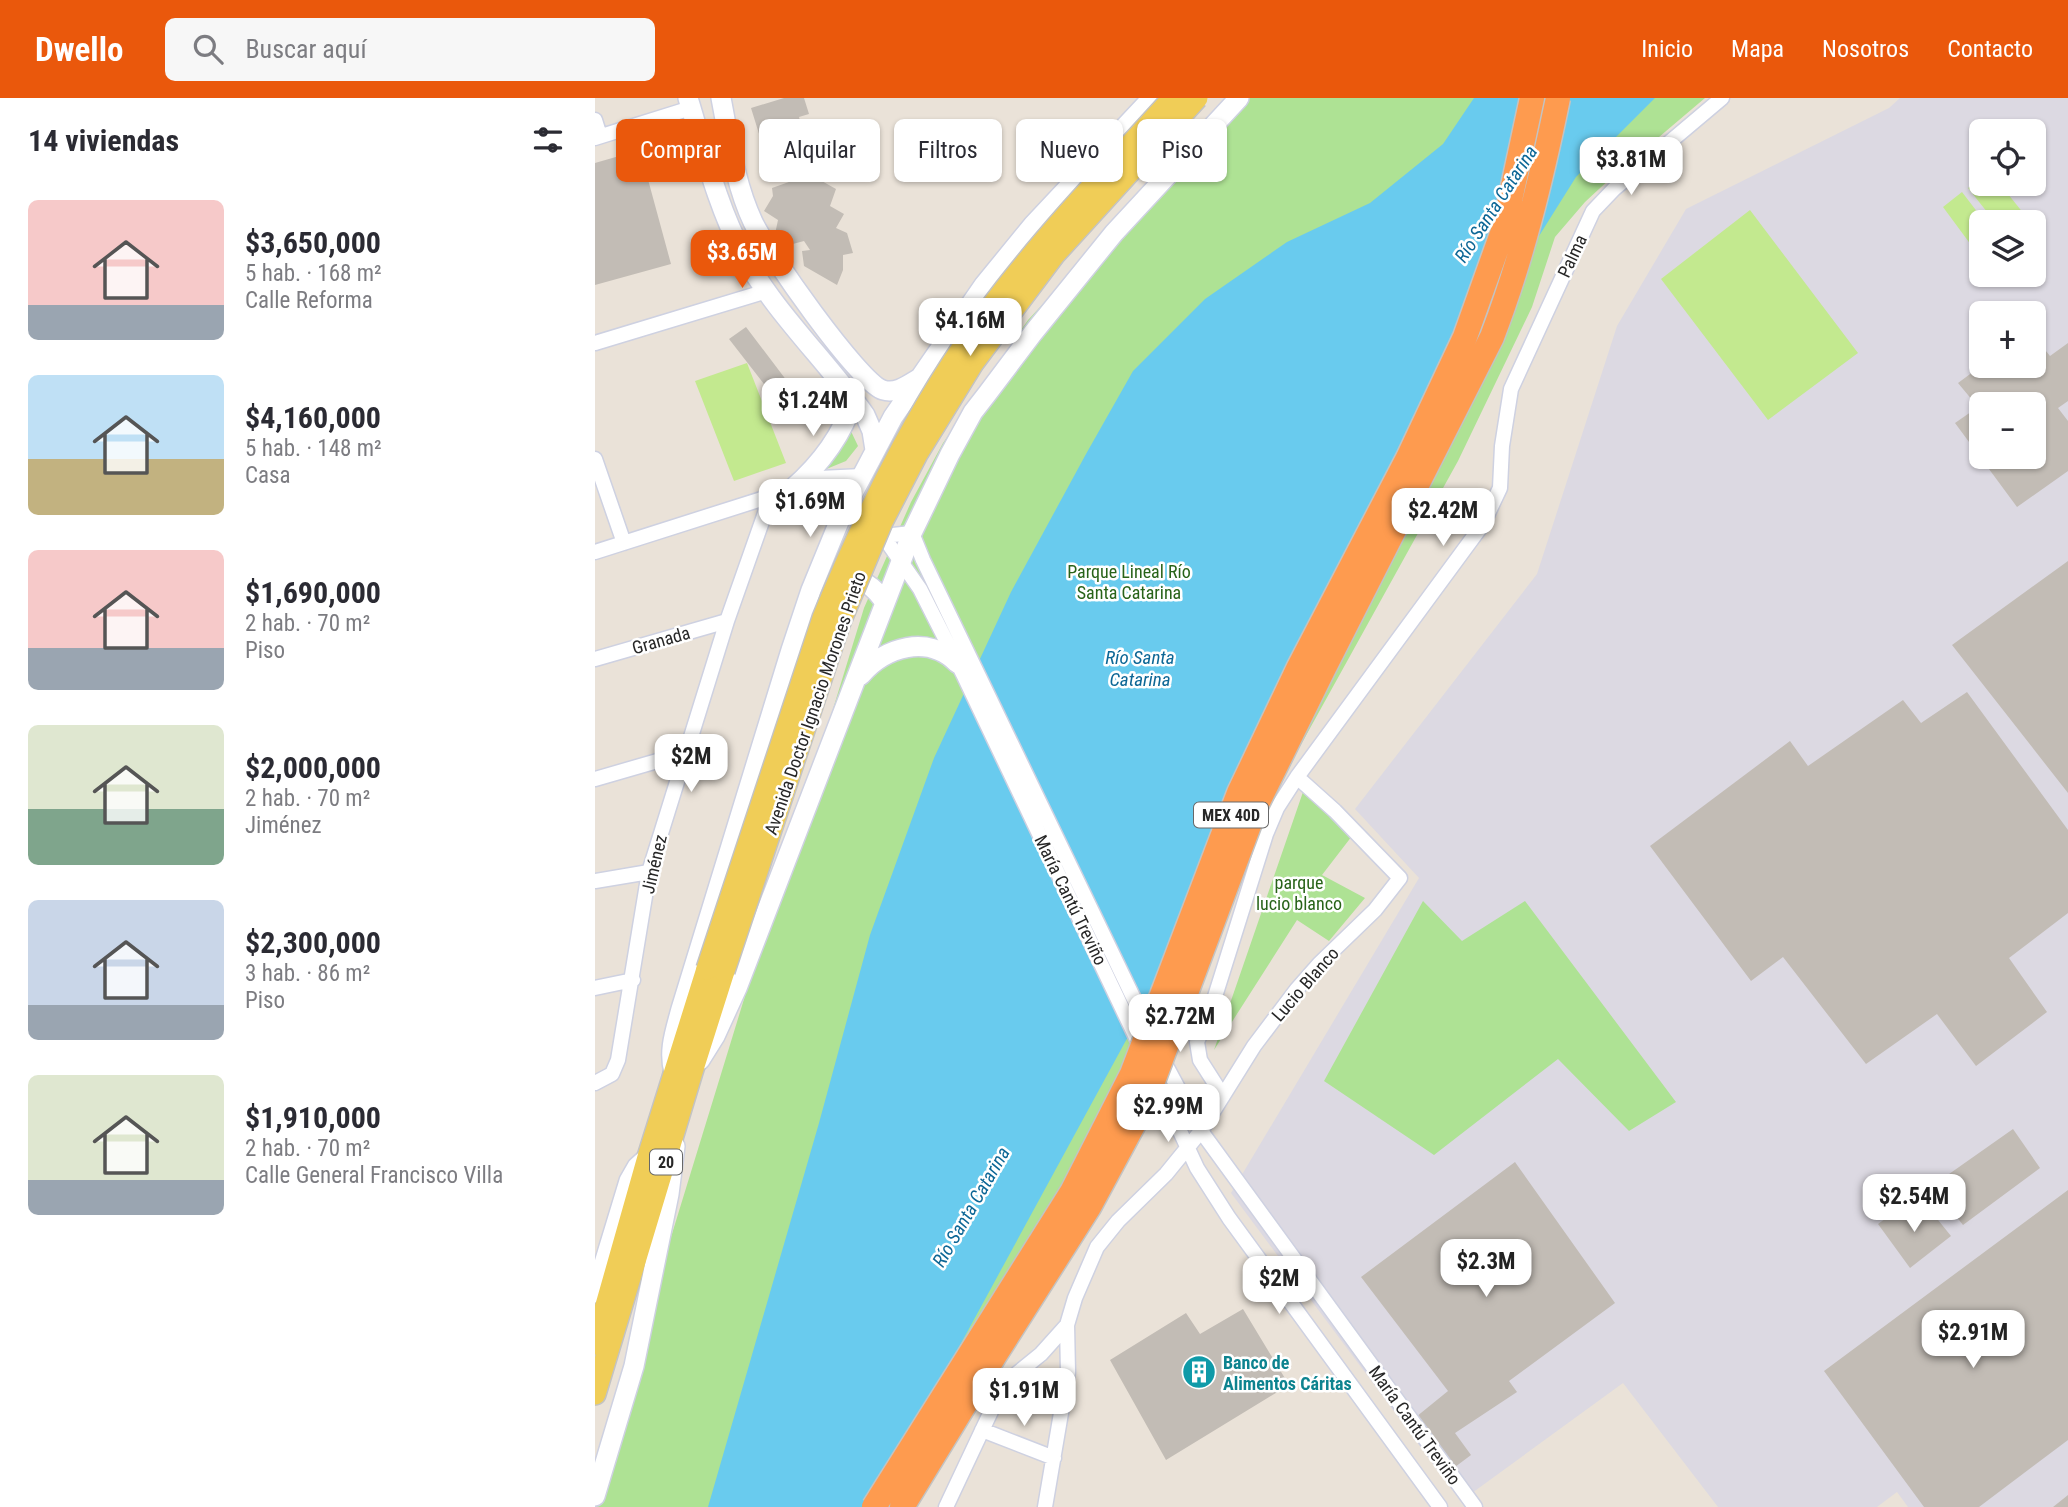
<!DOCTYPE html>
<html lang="es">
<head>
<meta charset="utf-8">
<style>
	body { margin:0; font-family:"Roboto Condensed",sans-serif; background:#f7f7f7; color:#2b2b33; height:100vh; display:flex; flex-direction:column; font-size:26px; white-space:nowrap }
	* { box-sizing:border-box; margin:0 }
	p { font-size:23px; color:#7c7c81 }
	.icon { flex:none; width:38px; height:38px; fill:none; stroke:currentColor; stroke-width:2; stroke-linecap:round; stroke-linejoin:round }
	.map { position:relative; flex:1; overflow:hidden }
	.details { display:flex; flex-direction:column; background:#fff; width:595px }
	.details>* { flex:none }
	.banner { position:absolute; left:21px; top:21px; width:665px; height:63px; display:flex; gap:14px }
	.fabs { position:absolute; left:1374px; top:21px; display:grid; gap:14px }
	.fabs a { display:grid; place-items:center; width:77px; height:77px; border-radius:10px; background:#fff; box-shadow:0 2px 5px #0004; font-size:35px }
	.price { position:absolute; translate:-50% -60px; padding:0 16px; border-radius:14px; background:#fff; color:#222; font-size:23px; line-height:46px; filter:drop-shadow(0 2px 4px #0008) }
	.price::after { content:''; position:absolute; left:50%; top:42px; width:21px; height:16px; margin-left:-10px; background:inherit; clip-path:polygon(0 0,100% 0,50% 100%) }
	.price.on { background:#ea580c; color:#fff }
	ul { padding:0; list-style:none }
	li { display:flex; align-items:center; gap:21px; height:175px; padding:0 28px }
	li span { display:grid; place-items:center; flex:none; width:196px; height:140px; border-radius:10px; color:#555 }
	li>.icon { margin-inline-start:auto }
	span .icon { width:84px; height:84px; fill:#fffc; stroke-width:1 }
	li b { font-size:30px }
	h2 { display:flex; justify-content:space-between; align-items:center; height:84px; padding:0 28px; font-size:30px }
	.pill { padding:0 24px; border-radius:10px; background:#fff; box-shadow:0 2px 5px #0004; font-size:24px; line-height:63px }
	.pill.on { background:#ea580c; color:#fff }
	header { display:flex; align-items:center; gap:42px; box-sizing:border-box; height:98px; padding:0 35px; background:#ea580c; color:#fff }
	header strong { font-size:33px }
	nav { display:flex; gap:38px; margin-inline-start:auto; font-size:24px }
	.search { width:490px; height:63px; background:#f7f7f7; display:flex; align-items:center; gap:18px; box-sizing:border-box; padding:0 24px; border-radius:10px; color:#7c7c81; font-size:26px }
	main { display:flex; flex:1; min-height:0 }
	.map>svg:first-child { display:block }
	.industrial { fill:#dcd9e2; fill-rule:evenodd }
	.green { fill:#aee294 }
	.pitch { fill:#c3e98f }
	.water { fill:#69cbee }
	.building { fill:#c2bcb5; fill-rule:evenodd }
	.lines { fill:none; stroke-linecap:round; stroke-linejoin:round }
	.street-casing { stroke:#ced1e1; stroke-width:17 }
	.secondary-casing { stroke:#ced1e1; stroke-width:22 }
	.primary-casing { stroke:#c3c3c3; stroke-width:24 }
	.street { stroke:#fff; stroke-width:14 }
	.secondary { stroke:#fff; stroke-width:19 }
	.primary { stroke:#f0cd57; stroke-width:21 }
	.primary-bridge-casing { stroke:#c3c3c3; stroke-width:24; stroke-linecap:butt }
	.highway-bridge-casing { stroke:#c3c3c3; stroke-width:27; stroke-linecap:butt }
	.primary-bridge { stroke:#f0cd57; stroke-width:21 }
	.highway-bridge { stroke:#fe9b4f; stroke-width:24 }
	.labels { text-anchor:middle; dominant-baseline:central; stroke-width:5; stroke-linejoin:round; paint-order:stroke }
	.shield { fill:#fff; stroke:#686868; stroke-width:2 }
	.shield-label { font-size:16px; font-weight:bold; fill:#272727 }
	.street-label { font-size:18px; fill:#272727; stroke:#fff }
	.park-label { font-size:18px; fill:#286319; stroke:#fff }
	.culture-label { font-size:18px; font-weight:bold; fill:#0d838f; stroke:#fff; text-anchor:start }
	.water-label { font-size:19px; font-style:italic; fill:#0d6796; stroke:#fff }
</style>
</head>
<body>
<header>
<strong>Dwello</strong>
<div class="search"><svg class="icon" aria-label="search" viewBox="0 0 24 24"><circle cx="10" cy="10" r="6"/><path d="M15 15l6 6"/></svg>Buscar aquí</div>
<nav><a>Inicio</a><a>Mapa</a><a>Nosotros</a><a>Contacto</a></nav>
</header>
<main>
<section class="details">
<h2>14 viviendas<svg class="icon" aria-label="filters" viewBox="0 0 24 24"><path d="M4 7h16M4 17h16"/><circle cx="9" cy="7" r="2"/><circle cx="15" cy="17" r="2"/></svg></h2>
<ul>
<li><span style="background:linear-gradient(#f6c9c9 75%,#9aa5b1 0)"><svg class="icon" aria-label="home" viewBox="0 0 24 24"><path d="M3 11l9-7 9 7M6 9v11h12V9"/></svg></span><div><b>$3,650,000</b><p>5 hab. · 168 m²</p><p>Calle Reforma</p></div></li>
<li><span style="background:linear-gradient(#bfe0f5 60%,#c2b280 0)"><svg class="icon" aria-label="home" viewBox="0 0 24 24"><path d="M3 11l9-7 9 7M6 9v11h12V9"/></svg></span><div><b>$4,160,000</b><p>5 hab. · 148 m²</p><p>Casa</p></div></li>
<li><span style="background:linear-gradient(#f6c9c9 70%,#9aa5b1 0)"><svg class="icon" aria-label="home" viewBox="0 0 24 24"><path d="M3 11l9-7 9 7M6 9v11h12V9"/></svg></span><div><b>$1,690,000</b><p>2 hab. · 70 m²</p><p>Piso</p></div></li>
<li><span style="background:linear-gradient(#dfe7d0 60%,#7fa58c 0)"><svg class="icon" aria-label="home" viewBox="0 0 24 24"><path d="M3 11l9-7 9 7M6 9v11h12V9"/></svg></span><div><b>$2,000,000</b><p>2 hab. · 70 m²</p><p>Jiménez</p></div></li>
<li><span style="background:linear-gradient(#c9d6e8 75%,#9aa5b1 0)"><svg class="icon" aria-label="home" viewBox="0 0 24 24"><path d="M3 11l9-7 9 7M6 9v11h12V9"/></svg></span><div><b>$2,300,000</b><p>3 hab. · 86 m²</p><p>Piso</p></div></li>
<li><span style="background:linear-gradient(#dfe7d0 75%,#9aa5b1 0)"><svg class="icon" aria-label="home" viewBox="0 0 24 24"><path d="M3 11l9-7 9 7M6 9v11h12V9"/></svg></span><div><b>$1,910,000</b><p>2 hab. · 70 m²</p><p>Calle General Francisco Villa</p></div></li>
</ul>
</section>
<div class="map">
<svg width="1473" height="1409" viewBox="0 0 1473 1409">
	<rect width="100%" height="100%" fill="#eae2d8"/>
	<path class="industrial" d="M1305 0H1473V1409H1313L1302 1394 1282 1409H1123L1028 1285 866 1403 636 1095 824 780 760 711 942 476 1022 228 1091 111 1294 10ZM1386 33H1438V86H1386ZM1386 124H1438V177H1386ZM1386 215H1438V268H1386ZM1386 306H1438V359H1386Z"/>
	<path class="green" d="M639 0H1110L1018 78 990 104 960 139 937 209 863 363 688 679 543 1046 449 1203 316 1409H0V1398L30 1289 269 510 316 404 348 345 433 222Z
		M253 327 263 348 251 363 224 374Z
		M708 694 757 738 727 777 770 800 734 843 702 822 619 952Z
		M828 803 867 843 930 803 1081 1004 1034 1033 963 961 839 1057 729 983Z"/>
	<path class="pitch" d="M1386 80V86H1405L1429 116 1419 124H1400L1373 90Z
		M1367 94 1390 124H1386V151L1382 155 1348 109Z
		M1155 112 1263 255 1173 322 1066 181Z
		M152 265 191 365 139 383 100 283Z"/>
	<path class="water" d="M879 0H1060L981 79 823 331 541 924 327 1317 289 1409H113L224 1025 275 837 339 660 416 494 491 356 538 273 610 201 692 144 775 105 848 46Z"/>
	<path class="building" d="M189 0H209L214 16 204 19 206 26 165 39 156 10Z
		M211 38 214 47 221 45 228 65 180 80 173 59 181 56 179 49Z
		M45 52 76 166 0 187V65Z
		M222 74 225 82 241 91 235 108 249 116 241 130 252 135 258 155 248 157V172L242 187 209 168 207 153 215 152 209 143 194 147 180 136 183 122 169 113 178 98 177 90Z
		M151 229 195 287 179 299 134 241Z
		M1438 237 1455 258 1473 245V303L1463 310 1473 323V373L1422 409 1360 325 1383 309 1363 285 1386 268H1438ZM1386 306H1438V359H1386Z
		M1473 463V695L1357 547Z
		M1372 594 1473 732V815L1414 860 1452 914 1381 968 1342 916 1271 966 1188 859 1156 883 1055 748 1195 643 1213 668 1308 602 1326 625Z
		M1418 1031 1445 1070 1368 1127 1337 1088Z
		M920 1064 1020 1205 914 1283 922 1294 860 1335 876 1357 860 1369 821 1319 853 1293 766 1179Z
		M1473 1092V1342L1384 1409H1329L1229 1273Z
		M1309 1107 1323 1121 1335 1112 1356 1138 1315 1170 1283 1126Z
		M648 1211 694 1287 571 1362 515 1262 591 1215 605 1236Z
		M1473 1397V1409H1458Z"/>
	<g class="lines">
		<g class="street-casing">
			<path id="street" d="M0 22 5 38
				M0 40 96 10
				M0 245 172 193
				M0 361 29 445
				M197 391 224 395 248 414 288 438 325 491 368 576 547 952
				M288 438 317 435 328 462 554 932
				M0 454 176 398 225 380 267 378
				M0 561 132 523
				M0 681 90 655
				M0 783 54 774
				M0 890 38 882
				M567 960 606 1033 880 1409
				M559 977 602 1070 634 1120 845 1409
				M0 985 17 976 23 962 54 774 132 523 176 398
				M628 998 605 962 602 944 617 908 671 736 682 710 702 679 888 426 905 390 907 348 916 291 998 113 1019 91 1127 0
				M590 1005 611 1002 624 1004
				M387 1332 459 1360
				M351 1409 399 1307 414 1282 446 1256 472 1227
				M450 1409 473 1274 472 1227 480 1200 502 1149 523 1123 571 1076 606 1033 659 948 702 891 724 866 780 812 805 780 740 713 702 679"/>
		</g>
		<g class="secondary-casing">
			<path id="secondary" d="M93 0C109 52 122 108 148 156 179 214 232 263 270 317L277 333 280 352
				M126 0C134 41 140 86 158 124 171 152 264 285 288 292 301 296 313 287 323 281
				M197 391C226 366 247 338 259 301
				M249 480C268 480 280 489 290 505
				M266 577C290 549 333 536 362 565
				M105 962 120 938 142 890 317 435 355 356 378 314 392 296 438 235 519 135 644 0
				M79 975C73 952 80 934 86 911L196 552 216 492 248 414 267 378 298 319 389 187 438 127 557 0
				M0 1195 34 1083 42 1069 53 1059
				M0 1398 39 1268 74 1096 80 1048"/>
		</g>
		<g class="primary-casing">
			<path id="primary" d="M0 1246 53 1059 112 871
				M0 1296 97 974 129 873"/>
		</g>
		<use href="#street" class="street"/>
		<use href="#secondary" class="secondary"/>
		<use href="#primary" class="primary"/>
		<g class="primary-bridge-casing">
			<path id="primary-bridge" d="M112 871 228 520C275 404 332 291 410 191 462 124 521 63 578 0
				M129 873 245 524 287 424 322 356 378 265 459 157 602 0"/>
		</g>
		<g class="highway-bridge-casing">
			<path id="highway-bridge" d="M279 1409 477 1094 537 976 644 695 704 569 813 360 870 239 909 130 937 0
				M307 1409 400 1257 494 1109 549 1007 662 706 728 572 897 239C927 161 946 82 963 0"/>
		</g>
		<use href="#primary-bridge" class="primary-bridge"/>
		<use href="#highway-bridge" class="highway-bridge"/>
	</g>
	<defs>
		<g id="building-disc" transform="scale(1.75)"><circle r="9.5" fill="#0f9aa8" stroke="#fff"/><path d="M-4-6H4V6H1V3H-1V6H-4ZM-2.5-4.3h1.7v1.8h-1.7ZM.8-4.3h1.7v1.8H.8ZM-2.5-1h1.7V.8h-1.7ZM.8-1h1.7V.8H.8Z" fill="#fff"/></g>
	</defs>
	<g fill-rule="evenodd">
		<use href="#building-disc" x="604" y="1274"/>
	</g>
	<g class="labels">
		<g class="shield">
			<rect x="599" y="704.5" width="74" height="25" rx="5"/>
			<rect x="55" y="1051.5" width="32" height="25" rx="5"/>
		</g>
		<g class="shield-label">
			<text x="636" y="717">MEX 40D</text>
			<text x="71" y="1064">20</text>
		</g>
		<g class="street-label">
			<text transform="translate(977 158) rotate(-65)">Palma</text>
			<text transform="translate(66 542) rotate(-16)">Granada</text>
			<text transform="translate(220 605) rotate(-71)">Avenida Doctor Ignacio Morones Prieto</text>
			<text transform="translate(59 766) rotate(-77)">Jiménez</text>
			<text transform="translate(476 802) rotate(64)">María Cantú Treviño</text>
			<text transform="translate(710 886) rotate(-49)">Lucio Blanco</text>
			<text transform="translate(820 1327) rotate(54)">María Cantú Treviño</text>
		</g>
		<g class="park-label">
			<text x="534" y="473">Parque Lineal Río<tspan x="534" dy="21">Santa Catarina</tspan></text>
			<text x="704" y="784">parque<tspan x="704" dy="21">lucio blanco</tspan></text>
		</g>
		<g class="culture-label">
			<text x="628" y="1264">Banco de<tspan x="628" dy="21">Alimentos Cáritas</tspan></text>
		</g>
		<g class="water-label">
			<text transform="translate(901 106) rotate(-57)">Río Santa Catarina</text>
			<text x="545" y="559">Río Santa<tspan x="545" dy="22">Catarina</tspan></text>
			<text transform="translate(376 1109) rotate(-60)">Río Santa Catarina</text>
		</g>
	</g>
</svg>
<div class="fabs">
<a><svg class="icon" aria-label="locate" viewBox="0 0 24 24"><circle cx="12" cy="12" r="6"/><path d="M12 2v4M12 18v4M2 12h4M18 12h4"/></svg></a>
<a><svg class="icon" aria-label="layers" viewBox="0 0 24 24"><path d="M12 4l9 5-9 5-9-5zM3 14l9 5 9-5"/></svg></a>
<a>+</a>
<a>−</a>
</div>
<b class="price" style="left:1036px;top:99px">$3.81M</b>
<b class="price on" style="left:147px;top:192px">$3.65M</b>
<b class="price" style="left:375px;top:260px">$4.16M</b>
<b class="price" style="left:218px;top:340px">$1.24M</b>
<b class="price" style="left:215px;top:441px">$1.69M</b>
<b class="price" style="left:848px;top:450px">$2.42M</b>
<b class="price" style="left:96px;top:696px">$2M</b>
<b class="price" style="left:585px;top:956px">$2.72M</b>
<b class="price" style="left:573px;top:1046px">$2.99M</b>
<b class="price" style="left:1319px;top:1136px">$2.54M</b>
<b class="price" style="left:891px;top:1201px">$2.3M</b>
<b class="price" style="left:684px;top:1218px">$2M</b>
<b class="price" style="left:1378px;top:1272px">$2.91M</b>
<b class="price" style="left:429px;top:1330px">$1.91M</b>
<div class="banner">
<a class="pill on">Comprar</a>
<a class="pill">Alquilar</a>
<a class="pill">Filtros</a>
<a class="pill">Nuevo</a>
<a class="pill">Piso</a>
</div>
</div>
</main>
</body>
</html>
